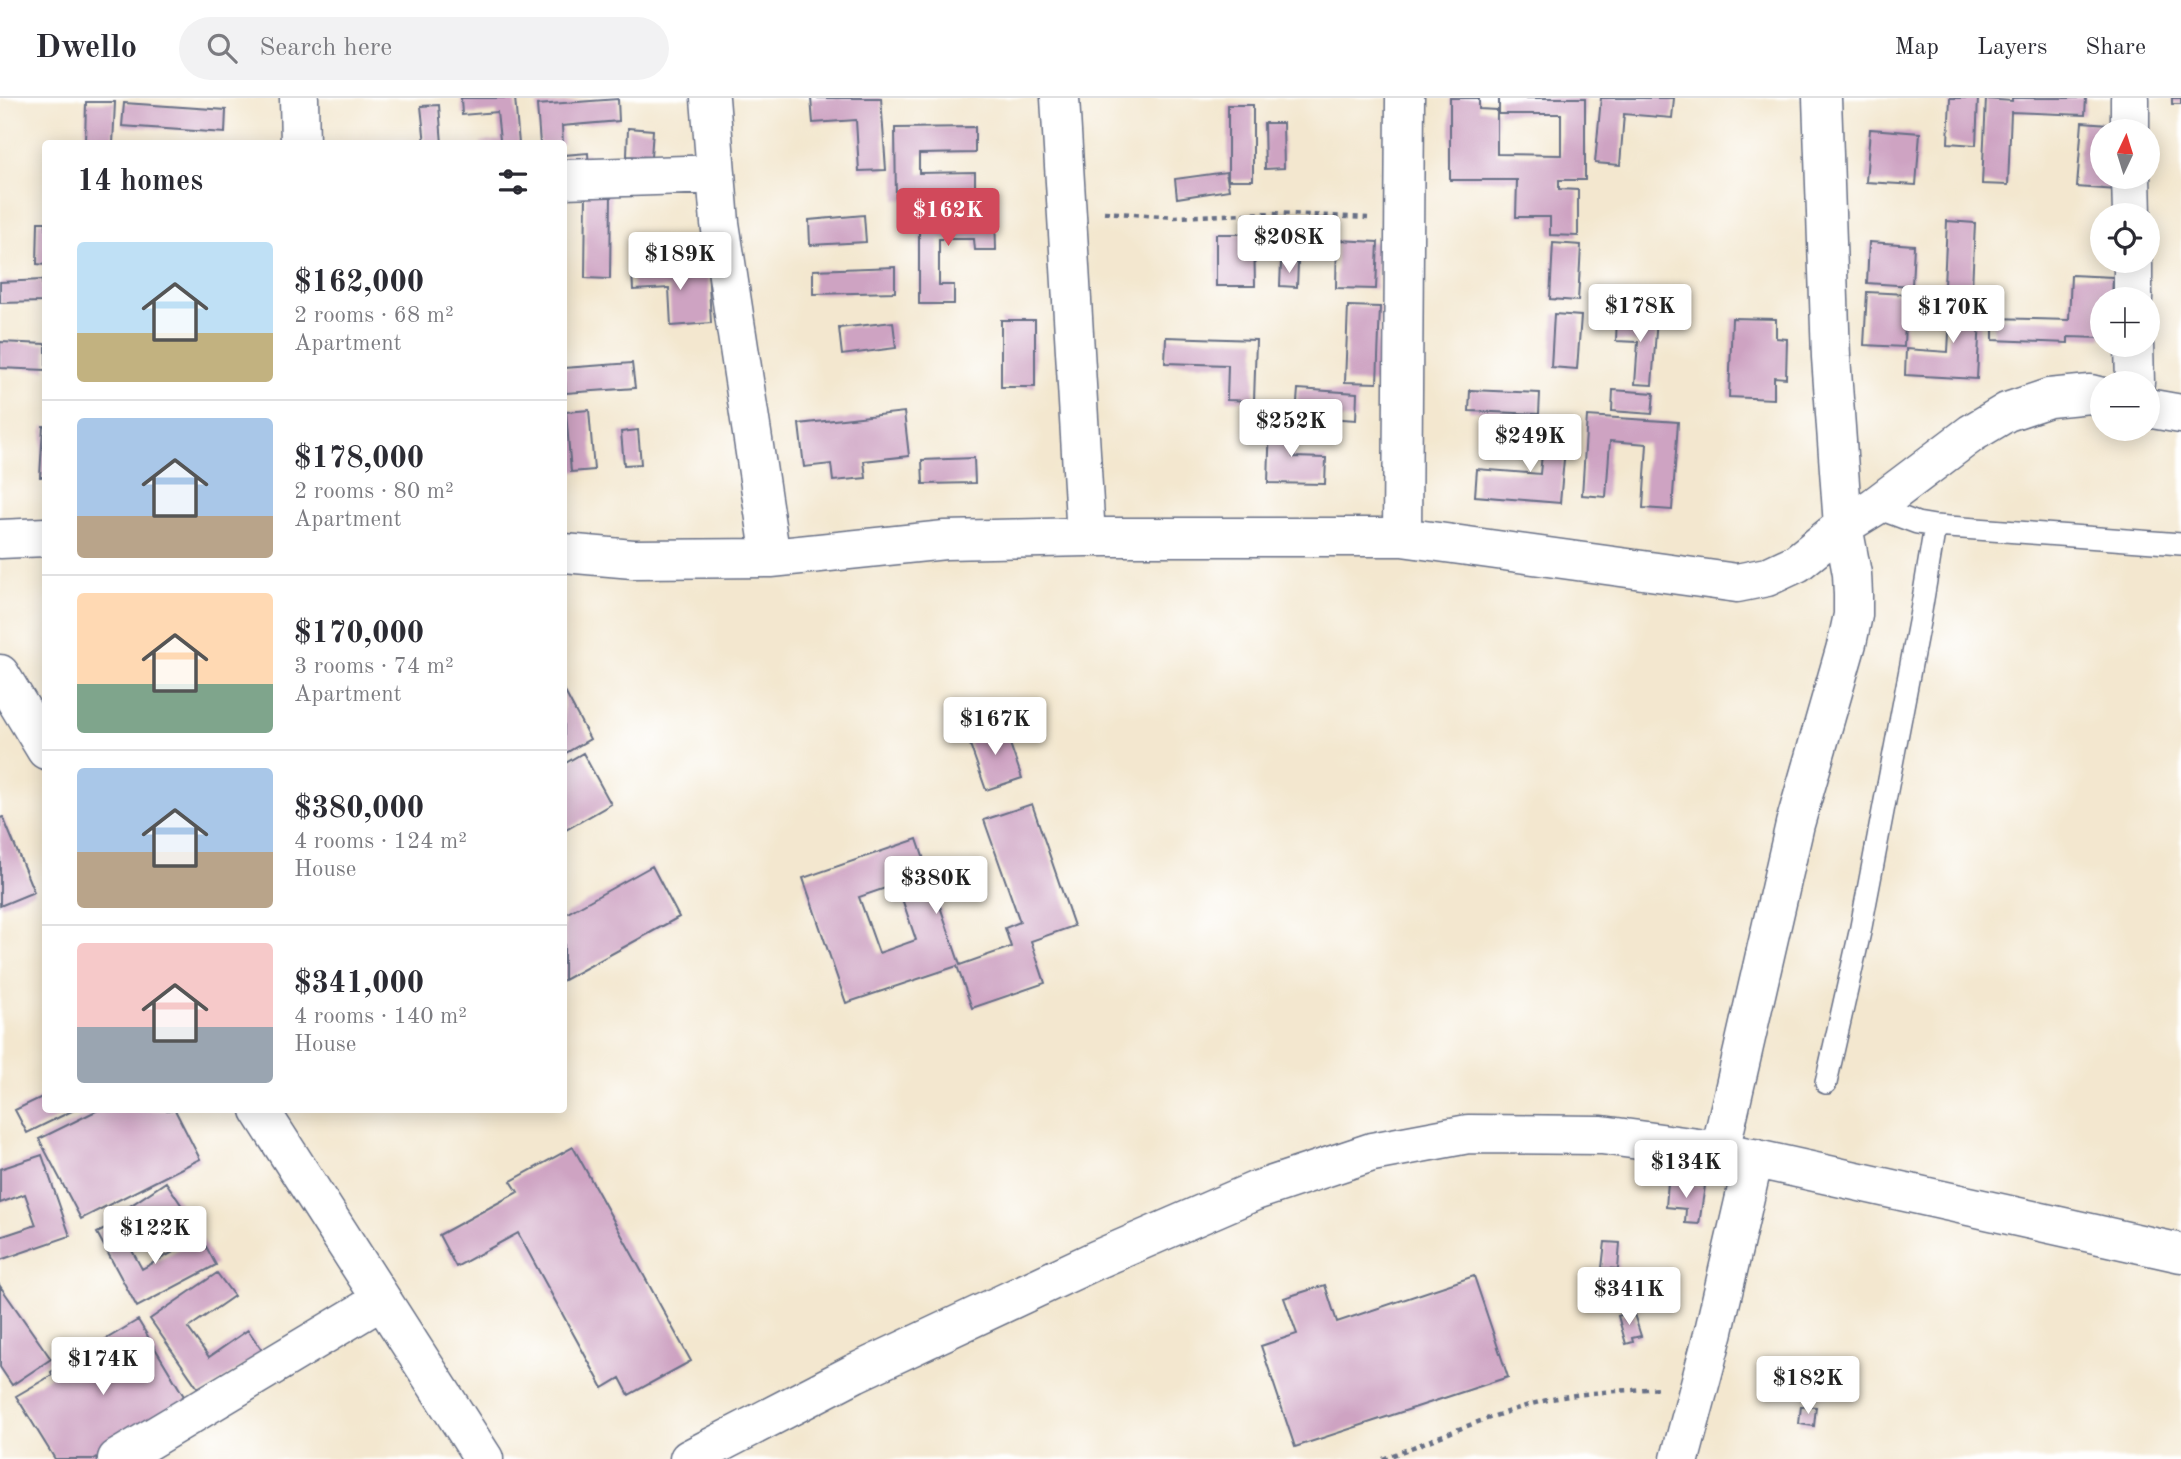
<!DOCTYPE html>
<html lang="en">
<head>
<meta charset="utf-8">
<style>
	body { margin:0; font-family:"Old Standard TT",serif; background:#f2f2f3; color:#2b2b33; height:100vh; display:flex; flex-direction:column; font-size:26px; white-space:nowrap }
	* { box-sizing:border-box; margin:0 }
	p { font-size:23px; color:#7c7c81 }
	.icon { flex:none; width:38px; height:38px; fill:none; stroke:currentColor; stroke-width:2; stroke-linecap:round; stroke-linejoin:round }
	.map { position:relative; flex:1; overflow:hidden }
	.drawer { position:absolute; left:42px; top:42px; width:525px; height:973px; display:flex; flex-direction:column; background:#fff; border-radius:7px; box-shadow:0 4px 18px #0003 }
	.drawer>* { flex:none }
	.needle { width:46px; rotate:4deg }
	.buttons { position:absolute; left:2090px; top:21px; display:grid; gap:14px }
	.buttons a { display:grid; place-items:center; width:70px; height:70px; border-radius:50%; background:#fff; box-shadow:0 4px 18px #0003; font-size:35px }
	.price { position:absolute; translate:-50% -60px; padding:0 16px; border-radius:7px; background:#fff; color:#222; font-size:23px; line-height:46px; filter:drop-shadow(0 2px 4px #0008) }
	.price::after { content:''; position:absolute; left:50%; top:42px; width:21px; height:16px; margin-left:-10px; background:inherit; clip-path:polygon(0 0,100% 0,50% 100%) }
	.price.on { background:#d1495b; color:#fff }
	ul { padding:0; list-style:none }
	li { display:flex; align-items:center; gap:21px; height:175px; padding:0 35px }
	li+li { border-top:2px solid #e1e1e2 }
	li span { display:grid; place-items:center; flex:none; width:196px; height:140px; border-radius:7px; color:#555 }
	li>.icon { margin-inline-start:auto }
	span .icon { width:84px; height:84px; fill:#fffc; stroke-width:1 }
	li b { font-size:30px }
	h2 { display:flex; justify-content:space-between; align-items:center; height:84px; padding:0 35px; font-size:30px }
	header { display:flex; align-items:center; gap:42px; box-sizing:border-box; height:98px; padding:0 35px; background:#fff; border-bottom:2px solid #e1e1e2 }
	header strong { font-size:33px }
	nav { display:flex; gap:38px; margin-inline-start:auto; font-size:24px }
	.search { width:490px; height:63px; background:#f2f2f3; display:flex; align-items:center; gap:18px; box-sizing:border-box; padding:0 24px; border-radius:38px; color:#7c7c81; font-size:26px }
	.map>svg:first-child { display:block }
	.building { fill:#cea3c2; fill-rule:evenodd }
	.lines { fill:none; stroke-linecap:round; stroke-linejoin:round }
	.service-casing { stroke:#676f86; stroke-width:24 }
	.minor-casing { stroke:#676f86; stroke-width:41 }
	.path { stroke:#676f86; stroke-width:4.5; stroke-dasharray:5 5; stroke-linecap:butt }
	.service { stroke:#fff; stroke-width:21 }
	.minor { stroke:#fff; stroke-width:38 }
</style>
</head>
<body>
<header>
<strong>Dwello</strong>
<div class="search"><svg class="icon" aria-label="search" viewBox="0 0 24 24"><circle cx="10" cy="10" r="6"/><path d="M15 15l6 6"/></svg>Search here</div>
<nav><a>Map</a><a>Layers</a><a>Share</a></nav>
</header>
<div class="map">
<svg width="2181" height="1361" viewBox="0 0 2181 1361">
	<rect width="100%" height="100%" fill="#fff"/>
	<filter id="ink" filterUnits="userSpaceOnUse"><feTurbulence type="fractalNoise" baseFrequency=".0143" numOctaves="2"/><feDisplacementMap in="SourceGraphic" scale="14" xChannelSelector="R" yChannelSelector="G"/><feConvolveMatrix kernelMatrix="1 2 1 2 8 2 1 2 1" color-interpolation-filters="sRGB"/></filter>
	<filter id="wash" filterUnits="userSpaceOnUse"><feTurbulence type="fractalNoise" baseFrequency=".00686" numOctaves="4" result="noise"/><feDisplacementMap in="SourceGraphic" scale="28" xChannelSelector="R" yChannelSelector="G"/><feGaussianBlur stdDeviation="1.57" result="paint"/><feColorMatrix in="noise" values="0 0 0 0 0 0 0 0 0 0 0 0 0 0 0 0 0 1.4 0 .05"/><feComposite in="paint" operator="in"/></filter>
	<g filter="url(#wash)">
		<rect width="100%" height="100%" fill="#f3e7cf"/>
		<g id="blocks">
			<path class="building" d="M461 0H515L519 46H481V44L500 42 497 14 462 17Z
				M811 0H881L886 72 859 73 856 22 813 25Z
				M1450 0H1479V11L1497 12V56L1561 57V16H1499V0H1585V82H1559V91L1578 92V138L1550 137V119H1516L1517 82H1450Z
				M1601 0H1674L1672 20 1624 16 1620 67 1595 65Z
				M1950 0H1978L1976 47 1948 45Z
				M2012 0H2086L2085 17 2011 14 2008 87 1982 86 1986 1 2012 3Z
				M2172 0H2181V6H2172Z
				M618 1 619 23 562 28 563 46H540L537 7Z
				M86 4H115L113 46H85Z
				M124 5 226 12 225 35 122 28Z
				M439 7 442 46H425L421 8Z
				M1228 7H1253V82H1228Z
				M2082 24 2122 27V33H2102V79H2118L2117 92 2077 89Z
				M1264 25H1283L1284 70 1265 71Z
				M975 29V55L919 56V75L975 74V101L896 102 895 30Z
				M628 30 653 32 651 59 627 58Z
				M1870 31 1920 35 1916 87 1866 84Z
				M588 55 589 72 564 74V57Z
				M1226 74 1229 92 1177 100 1175 81Z
				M586 94H611L610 181 585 180Z
				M919 115H995L996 152H975L974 141H939V187H954V206H919Z
				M864 117 866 144 810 147 809 122Z
				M1947 123 1975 125 1972 190 1944 188Z
				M38 124H46V167L37 166Z
				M1216 136H1254L1255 188H1216Z
				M1337 142 1378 144 1376 191 1336 190Z
				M1869 144 1914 147 1912 188 1867 185Z
				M1553 145 1581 147 1578 203 1550 201Z
				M1281 165H1298L1297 189 1280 188Z
				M708 169 711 225 671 228 669 190 633 192 632 173Z
				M895 169V194L813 196V172Z
				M2071 177 2113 179 2112 201H2102V240L2068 239V245L1993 242V220L2069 222Z
				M42 182 43 204 0 205V184Z
				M1867 194 1906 196 1904 249 1864 247Z
				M1951 197 1981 198 1977 281 1905 277 1906 251 1948 254Z
				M1348 208 1380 209 1377 285 1345 284Z
				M1554 216 1581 218 1577 271 1551 269Z
				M1617 218 1657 220 1652 287 1635 286 1638 244 1616 243Z
				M1732 220 1776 221V240L1787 241 1786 280 1774 279V301L1729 299Z
				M1001 222H1035V289H1001Z
				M893 224 896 250 842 257 839 230Z
				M1166 239 1256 242 1254 303 1227 302 1228 267 1165 265Z
				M0 244 46 246V272L0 270Z
				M632 265 635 290 566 295 564 270Z
				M1298 291 1357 295 1356 322 1296 318Z
				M1470 292 1540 295 1539 316 1469 313Z
				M1613 292 1654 295 1652 316 1612 313Z
				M589 312 594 372 571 374 566 314Z
				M904 314 909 358 864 363 866 380 833 383 831 366 804 369 799 326Z
				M1587 318 1678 324 1672 412 1643 410 1647 346 1610 343 1606 399 1582 397Z
				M1270 322 1294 323 1293 359 1326 360 1325 386 1268 385Z
				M1545 327 1567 328 1560 405 1475 398 1477 371 1540 376Z
				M43 328H46V379H40Z
				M638 332 641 366 624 367 621 334Z
				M974 360 975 385 923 386 922 362Z
				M564 592 590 641 564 656Z
				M1003 626 1022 680 986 692 967 638Z
				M583 655 611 706 564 733V666Z
				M1032 706 1074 828 1031 843 1045 885 972 910 957 868 846 905 803 780 917 741 960 867 1011 849 1005 830 1020 824 984 722ZM897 786 916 842 879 855 859 799Z
				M3 719 34 794 0 808V720Z
				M652 768 679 819 564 882V817Z
				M46 997V1012H74L27 1035 15 1012Z
				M98 1012H175L200 1061 81 1121 39 1041Z
				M573 1049 691 1263 629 1297 620 1280 603 1290 518 1135 456 1169 439 1137 518 1094 511 1083Z
				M42 1057 70 1138 0 1162V1139L36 1127 25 1096 0 1105V1071Z
				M166 1084 182 1108 131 1142 115 1118Z
				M1668 1084 1705 1088 1699 1126 1685 1125 1686 1111 1666 1109Z
				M117 1125 142 1171 201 1139 216 1167 137 1209 97 1135Z
				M1605 1144 1620 1145 1618 1171 1602 1170Z
				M217 1175 234 1198 188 1230 209 1259 248 1232 263 1254 202 1296 150 1221Z
				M1474 1178 1508 1279 1295 1349 1261 1248 1297 1236 1284 1200 1325 1187 1337 1224Z
				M0 1188 51 1261 12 1287 0 1269Z
				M1633 1213 1641 1238 1632 1240 1633 1244 1626 1246 1618 1218Z
				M138 1222 188 1305 94 1361H55L16 1298 52 1277 51 1274Z
				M1801 1308 1816 1309 1814 1328 1799 1326Z"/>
		</g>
	</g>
	<g filter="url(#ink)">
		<use href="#blocks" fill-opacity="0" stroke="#676f86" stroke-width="2"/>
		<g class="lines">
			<g class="service-casing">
				<path id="service" d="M1874 409 1917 425 1935 428 2181 446
					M1826 985 1860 834 1920 519 1935 428"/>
			</g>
			<g class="minor-casing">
				<path id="minor" d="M299 0 300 46
					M710 0 720 125 771 460
					M1060 0 1086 439
					M2130 0V33
					M2131 79 2132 117
					M564 81 716 76
					M2133 163V201
					M2134 247 2135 285
					M2147 310 2181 316
					M1402 439 1405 0
					M0 441 46 439
					M564 455 633 461 771 460 945 442 1086 439H1402L1737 485 1767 479 1797 465 1843 428 1874 409 1972 335 2007 314 2049 300 2090 296 2102 299
					M0 576 46 652
					M260 1012 484 1361
					M1720 1053 1795 726 1847 545 1853 517V497L1852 476 1843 428 1831 259 1822 0
					M117 1361 382 1202
					M689 1361 855 1275 1096 1162 1255 1093 1372 1054 1468 1036 1602 1037 1720 1053 2181 1155
					M1680 1361 1714 1233 1754 1060"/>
			</g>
			<path class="path" d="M1104 114 1175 119 1272 115 1368 120
				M1383 1361C1434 1341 1486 1319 1539 1304 1578 1294 1621 1293 1661 1290"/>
			<use href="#service" class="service"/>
			<use href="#minor" class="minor"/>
		</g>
	</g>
</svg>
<div class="buttons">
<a><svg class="needle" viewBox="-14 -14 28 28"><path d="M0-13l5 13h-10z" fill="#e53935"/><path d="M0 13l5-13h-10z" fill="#7c7c81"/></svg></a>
<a><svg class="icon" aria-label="locate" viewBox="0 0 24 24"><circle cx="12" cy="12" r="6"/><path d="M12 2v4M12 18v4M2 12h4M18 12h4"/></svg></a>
<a>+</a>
<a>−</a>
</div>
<b class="price on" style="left:948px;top:150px">$162K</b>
<b class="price" style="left:1289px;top:177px">$208K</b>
<b class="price" style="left:680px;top:194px">$189K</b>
<b class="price" style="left:1640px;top:246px">$178K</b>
<b class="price" style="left:1953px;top:247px">$170K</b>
<b class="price" style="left:1291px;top:361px">$252K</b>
<b class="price" style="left:1530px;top:376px">$249K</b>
<b class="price" style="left:995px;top:659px">$167K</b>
<b class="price" style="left:936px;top:818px">$380K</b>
<b class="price" style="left:1686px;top:1102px">$134K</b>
<b class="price" style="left:155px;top:1168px">$122K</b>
<b class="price" style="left:1629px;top:1229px">$341K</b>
<b class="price" style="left:103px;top:1299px">$174K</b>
<b class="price" style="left:1808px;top:1318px">$182K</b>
<section class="drawer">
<h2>14 homes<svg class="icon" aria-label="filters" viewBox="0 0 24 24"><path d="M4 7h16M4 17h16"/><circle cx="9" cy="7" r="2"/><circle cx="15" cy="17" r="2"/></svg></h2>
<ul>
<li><span style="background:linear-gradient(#bfe0f5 65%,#c2b280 0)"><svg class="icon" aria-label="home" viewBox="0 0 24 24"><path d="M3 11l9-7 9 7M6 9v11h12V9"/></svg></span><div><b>$162,000</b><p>2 rooms · 68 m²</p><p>Apartment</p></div></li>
<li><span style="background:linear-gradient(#a9c7e8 70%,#b9a48a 0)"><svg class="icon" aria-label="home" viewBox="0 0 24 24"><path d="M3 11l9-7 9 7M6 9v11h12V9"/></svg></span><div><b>$178,000</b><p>2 rooms · 80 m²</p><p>Apartment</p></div></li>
<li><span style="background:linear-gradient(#ffd9b3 65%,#7fa58c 0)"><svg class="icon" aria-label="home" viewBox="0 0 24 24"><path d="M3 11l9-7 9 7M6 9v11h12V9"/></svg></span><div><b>$170,000</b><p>3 rooms · 74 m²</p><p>Apartment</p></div></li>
<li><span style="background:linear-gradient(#a9c7e8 60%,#b9a48a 0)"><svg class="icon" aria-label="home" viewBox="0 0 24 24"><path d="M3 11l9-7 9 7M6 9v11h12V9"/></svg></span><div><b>$380,000</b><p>4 rooms · 124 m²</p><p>House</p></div></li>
<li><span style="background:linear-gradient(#f6c9c9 60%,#9aa5b1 0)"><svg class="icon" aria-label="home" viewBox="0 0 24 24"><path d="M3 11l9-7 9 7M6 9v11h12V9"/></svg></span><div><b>$341,000</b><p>4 rooms · 140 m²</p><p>House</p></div></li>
</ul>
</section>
</div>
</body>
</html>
